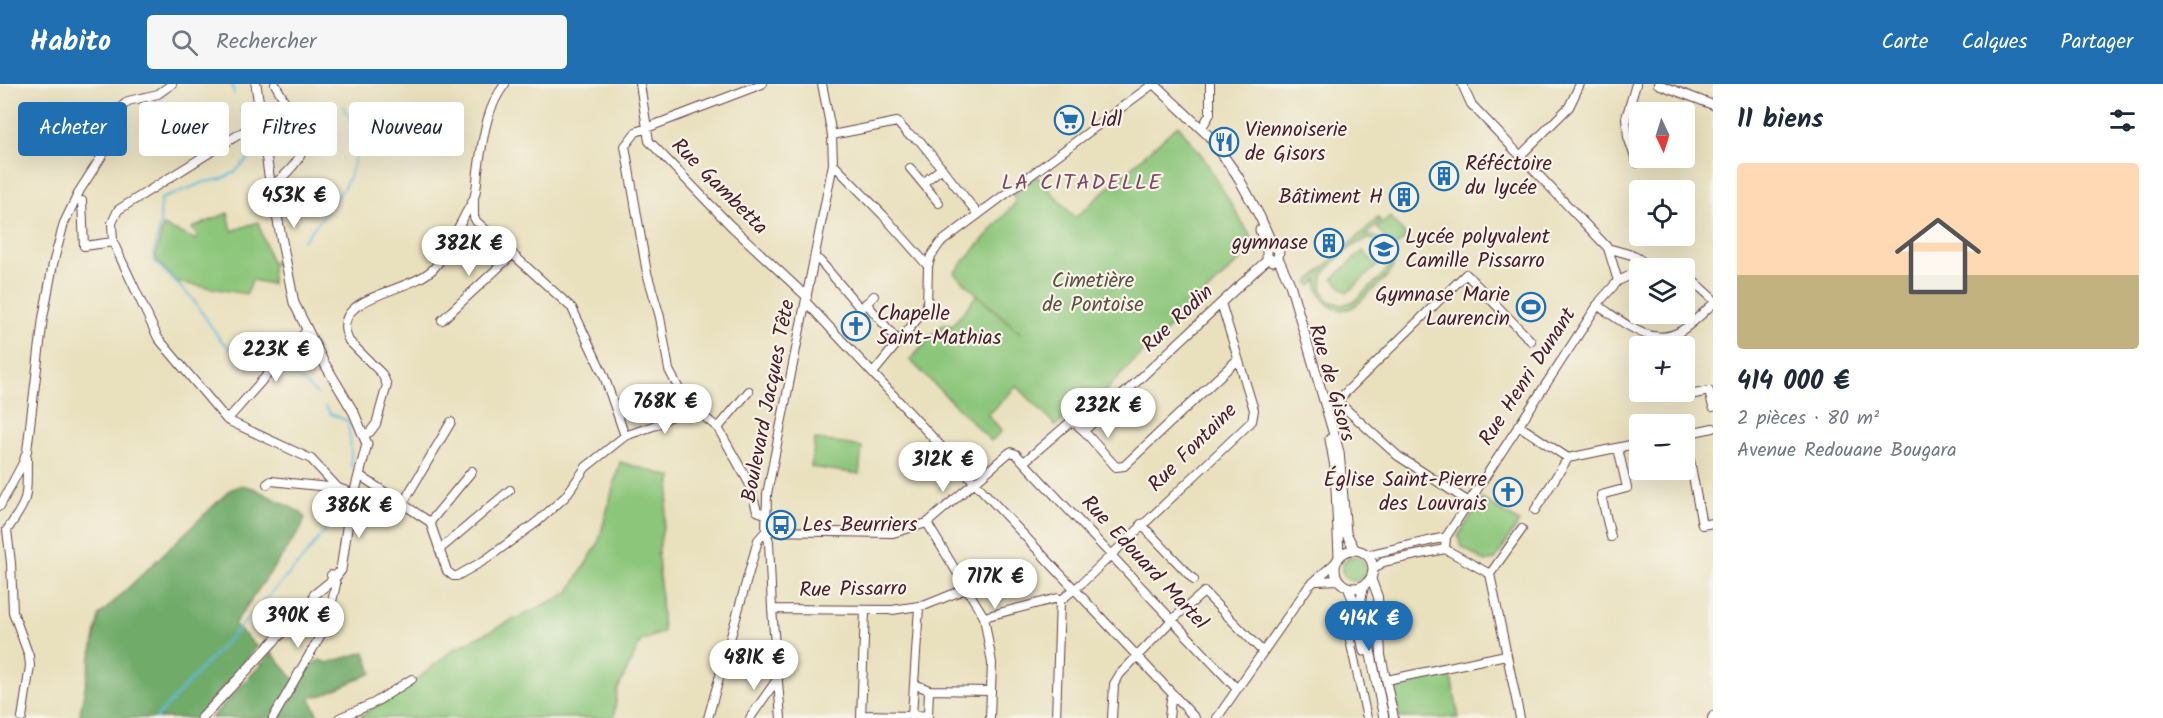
<!DOCTYPE html>
<html lang="fr">
<head>
<meta charset="utf-8">
<style>
	body { margin:0; font-family:Kalam,sans-serif; background:#f6f6f7; color:#1f2937; height:100vh; display:flex; flex-direction:column; font-size:22px; white-space:nowrap }
	* { box-sizing:border-box; margin:0 }
	p { font-size:20px; color:#747a83 }
	.icon { flex:none; width:33px; height:33px; fill:none; stroke:currentColor; stroke-width:2; stroke-linecap:round; stroke-linejoin:round }
	.map { position:relative; flex:1; overflow:hidden }
	.details { display:flex; flex-direction:column; background:#fff; width:450px }
	.details>* { flex:none }
	.top-card { position:absolute; left:18px; top:18px; width:570px; height:54px; display:flex; gap:12px }
	.needle { width:39px; rotate:176deg }
	.tools { position:absolute; left:1629px; top:18px; display:grid; gap:12px }
	.tools a { display:grid; place-items:center; width:66px; height:66px; border-radius:6px; background:#fff; box-shadow:0 6px 24px #0002; font-size:30px }
	.price { position:absolute; translate:-50% -51px; padding:0 14px; border-radius:21px; background:#fff; color:#222; font-size:20px; line-height:39px; filter:drop-shadow(0 2px 3px #0008) }
	.price::after { content:''; position:absolute; left:50%; top:36px; width:18px; height:14px; margin-left:-9px; background:inherit; clip-path:polygon(0 0,100% 0,50% 100%) }
	.price.on { background:#1f6fb2; color:#fff }
	ul { padding:0; list-style:none }
	li { display:grid; align-content:center; gap:12px; height:318px; padding:0 24px }
	li+li { border-top:2px solid #e0e1e3 }
	li span { display:grid; place-items:center; height:186px; border-radius:6px; color:#555 }
	li>.icon { margin-inline-start:auto }
	span .icon { width:108px; height:108px; fill:#fffc; stroke-width:1 }
	li b { font-size:26px }
	h2 { display:flex; justify-content:space-between; align-items:center; height:72px; padding:0 24px; font-size:26px }
	.tag { padding:0 21px; border-radius:6px; background:#fff; box-shadow:0 6px 24px #0002; font-size:21px; line-height:54px }
	.tag.on { background:#1f6fb2; color:#fff }
	header { display:flex; align-items:center; gap:36px; box-sizing:border-box; height:84px; padding:0 30px; background:#1f6fb2; color:#fff }
	header strong { font-size:28px }
	nav { display:flex; gap:33px; margin-inline-start:auto; font-size:21px }
	.search { width:420px; height:54px; background:#f6f6f7; display:flex; align-items:center; gap:15px; box-sizing:border-box; padding:0 21px; border-radius:6px; color:#747a83; font-size:22px }
	main { display:flex; flex:1; min-height:0 }
	.map>svg:first-child { display:block }
	.green { fill:#8cc67a; stroke:#6b7252; stroke-width:1.5; fill-rule:evenodd }
	.forest { fill:#71ab6a; stroke:#5e654a; stroke-width:1.5 }
	.lines { fill:none; stroke-linecap:round; stroke-linejoin:round }
	.stream { stroke:#62bbe0; stroke-width:2 }
	.minor-casing { stroke:#623c41; stroke-width:10 }
	.major-casing { stroke:#623c41; stroke-width:11 }
	.minor { stroke:#fff; stroke-width:8 }
	.major { stroke:#fff; stroke-width:9 }
	.labels { text-anchor:middle; dominant-baseline:central; stroke-width:4.5; stroke-linejoin:round; paint-order:stroke }
	.poi-label { font-size:21px; fill:#4a1f2b; stroke:#f7f3e8; text-anchor:start }
	.street-label { font-size:21px; fill:#4a1f2b; stroke:#f7f3e8 }
	.park-label { font-size:21px; fill:#5e5143; stroke:#f7f3e8 }
	.neighbourhood-label { font-size:22px; letter-spacing:1.5px; fill:#7e4a64; stroke:#f7f3e8 }
</style>
</head>
<body>
<header>
<strong>Habito</strong>
<div class="search"><svg class="icon" aria-label="search" viewBox="0 0 24 24"><circle cx="10" cy="10" r="6"/><path d="M15 15l6 6"/></svg>Rechercher</div>
<nav><a>Carte</a><a>Calques</a><a>Partager</a></nav>
</header>
<main>
<div class="map">
<svg width="1713" height="634" viewBox="0 0 1713 634">
	<rect width="100%" height="100%" fill="#f7f3e8"/>
	<filter id="ink" filterUnits="userSpaceOnUse"><feTurbulence type="fractalNoise" baseFrequency=".0167" numOctaves="2"/><feDisplacementMap in="SourceGraphic" scale="12" xChannelSelector="R" yChannelSelector="G"/><feConvolveMatrix kernelMatrix="1 2 1 2 8 2 1 2 1" color-interpolation-filters="sRGB"/></filter>
	<filter id="wash" filterUnits="userSpaceOnUse"><feTurbulence type="fractalNoise" baseFrequency=".008" numOctaves="4" result="noise"/><feDisplacementMap in="SourceGraphic" scale="24" xChannelSelector="R" yChannelSelector="G"/><feGaussianBlur stdDeviation="1.35" result="paint"/><feColorMatrix in="noise" values="0 0 0 0 0 0 0 0 0 0 0 0 0 0 0 0 0 1.4 0 .05"/><feComposite in="paint" operator="in"/></filter>
	<g filter="url(#wash)">
		<rect width="100%" height="100%" fill="#e9e0bd"/>
		<path class="green" d="M1178 41 1203 73 1256 161 1132 279 1096 317 1089 311 1056 342 1017 302 988 331 1002 347 991 357 910 276 944 239 952 242 977 211 1020 249 954 189 1016 118 1013 111 1037 92 1075 134Z
			M228 129 232 147 258 138 271 178 280 177V180L272 181V200L252 196 247 210 176 198 155 174 163 142 197 156V152L192 144Z
			M1390 133 1407 153 1394 164 1377 144Z
			M1378 134 1381 138 1366 151C1375 152 1385 154 1390 163 1403 183 1383 197 1369 209 1364 214 1358 221 1351 224 1332 231 1317 214 1317 196L1311 202 1308 198ZM1371 155 1383 160 1387 165 1390 174 1389 182 1382 192 1354 217 1342 221 1329 217 1322 206 1323 192C1333 178 1353 157 1371 155Z
			M1363 167 1377 182 1347 209 1333 194Z
			M815 355 862 363 859 390 811 383Z
			M620 378 672 393 658 470 663 548 641 557 617 607 614 634H357L414 598 454 565 568 509 598 460Z
			M1482 415 1519 438 1495 476 1485 478 1461 462 1458 452Z
			M1342 485a12 12 0 1 1 24 0a12 12 0 1 1-24 0Z
			M1450 588 1459 634H1399L1392 600Z"/>
		<path class="forest" d="M242 401 253 404 300 428 305 434 301 445 234 540 257 563 197 634H79L99 532 230 406Z
			M365 568 372 589 323 611 310 613 319 634H211L272 569 291 592 297 596 308 582 320 576 327 579Z"/>
		<g class="lines">
			<path class="stream" d="M232 0 234 10
				M241 25 249 41
				M252 71 235 88 222 95 205 98 161 115 160 142 153 171 156 179 191 213 220 255 231 266 247 277 260 282 270 283
				M303 157C327 126 361 95 356 52 354 42 347 31 343 22
				M277 284 297 293 317 310
				M325 322 331 330 348 337 351 365V383
				M156 634 302 476 337 431 346 413"/>
		</g>
	</g>
	<g filter="url(#ink)">
		<g class="lines">
			<g class="minor-casing">
				<path id="minor" d="M640 0 649 57 730 141 807 213
					M762 0 636 48 625 62 647 189 660 233 669 286 679 305 690 321 718 344 749 399 757 427 765 430
					M1462 0 1471 20 1608 164 1618 197
					M1636 0 1626 34 1628 53 1637 79
					M1658 0 1713 21
					M262 36 118 126 112 139 113 158 158 254 227 336 311 375 338 404 355 410
					M1201 45 1210 30V0
					M832 51 897 38 908 50 920 57 978 130
					M1520 72 1569 23 1580 0
					M833 80 883 131 928 182
					M910 84 939 119
					M923 99 942 84
					M272 101C287 91 304 73 306 55L275 0
					M82 117 84 162 113 158
					M474 117V133L476 137 572 224 604 292 625 352
					M1608 164C1621 169 1641 170 1647 184
					M815 174 820 177 861 225
					M1684 192 1693 197 1713 215
					M806 218 1195 634
					M866 219 899 258
					M1597 221C1621 236 1650 264 1679 248 1692 241 1702 229 1713 220
					M853 232 874 212
					M442 236 513 170
					M873 289 927 223 928 182 931 172 940 159 1153 0
					M1685 312 1709 307 1713 323
					M1325 316 1337 317 1398 372 1469 418
					M1337 317 1466 190 1531 257
					M227 336 307 246
					M1518 341 1568 374 1535 426
					M718 344 749 307
					M1084 347 1116 383 1124 382 1238 275
					M1684 350 1713 344
					M1685 350 1702 441 1713 439
					M363 351 370 348 376 340 387 301 382 290 349 257C326 210 412 210 435 183 447 169 454 150 463 135 466 128 471 121 474 114 477 106 477 96 478 87 483 56 485 26 505 0
					M1568 374 1640 359
					M1024 378 1069 339 1076 340 1084 347 1268 175
					M359 391 430 438 447 487 453 492H457L485 476 537 438 565 413 586 383 625 352 656 341 690 321
					M267 400 271 397 338 404
					M403 419 451 338
					M0 422 23 379 27 367 43 234 53 180 64 139 80 106 109 61 119 25 128 17 158 10 172 0
					M430 438 472 387
					M927 439 984 533 992 579 990 634
					M1141 440 1194 496
					M7 446 11 479 13 528 29 572 30 582 22 634
					M7 446C31 412 26 414 27 374
					M1611 453 1601 411 1627 404 1618 364
					M1445 465 1446 453 1601 216 1618 197 1640 187
					M1445 465 1490 490 1520 634
					M439 466 510 406
					M1367 471 1446 453
					M1373 486 1383 478 1445 465
					M1490 490 1522 445
					M1371 494 1378 513 1381 571 1394 634
					M1318 497 1338 496
					M772 525 892 526 926 521 968 504
					M1340 529 1348 547 1367 634
					M984 533 1058 514 1060 517
					M1387 596 1506 571
					M914 600 919 523
					M929 606 991 607
					M861 631 912 632
					M273 634 327 540 336 500 331 491
					M339 634 374 619 412 595
					M708 634 758 456 766 447 767 410 833 80 832 51 822 0
					M750 634 778 594
					M781 634 772 525 769 458 766 447 893 449 927 439 1010 368 1016 370 1237 605
					M861 634 865 527
					M928 634V631L929 606 914 600 912 632 928 631
					M1056 634 1060 517 1082 499 1252 337 1254 326 1221 219
					M1112 634 1114 600 1120 590 1172 536 1204 508 1262 567
					M1169 634 1171 615 1174 611
					M1217 634 1309 502 1336 478
					M1712 634 1713 632"/>
			</g>
			<g class="major-casing">
				<path id="major" d="M256 0 269 91 294 219 323 277 354 329 367 360 349 430 341 486 334 495 314 511
					M1154 0 1209 52 1237 91 1260 133 1273 162 1279 166 1278 174 1290 200 1339 368 1346 449 1355 466
					M1260 146 1267 165V173L1273 177 1278 174
					M1330 355 1335 383 1339 472
					M1335 485a19 19 0 1 1 38 0a19 19 0 1 1-38 0Z
					M1364 501 1361 514V522L1384 634
					M1348 503 1353 515 1364 567
					M202 634 301 528 304 522"/>
			</g>
			<use href="#minor" class="minor"/>
			<use href="#major" class="major"/>
		</g>
	</g>
	<defs>
		<g id="supermarket-ring" transform="scale(1.5)"><circle r="9.5" fill="#f7f3e8" stroke="#1f6fb2" stroke-width="1.5"/><path d="M-6-5.5h2.5l.6 2H6L4.5 2H-2.5L-4.4-4H-6ZM-1.5 3.2a1.3 1.3 0 1 0 .1 0ZM3 3.2a1.3 1.3 0 1 0 .1 0Z" fill="#1f6fb2"/></g>
		<g id="restaurant-ring" transform="scale(1.5)"><circle r="9.5" fill="#f7f3e8" stroke="#1f6fb2" stroke-width="1.5"/><path d="M-5-6h1v4h1v-4h1v4h1v-4h1v5L-1.5 .5V6h-2V.5L-5-1ZM5-6V6H3V1.5H1.5Q1.5-4 5-6Z" fill="#1f6fb2"/></g>
		<g id="building-ring" transform="scale(1.5)"><circle r="9.5" fill="#f7f3e8" stroke="#1f6fb2" stroke-width="1.5"/><path d="M-4-6H4V6H1V3H-1V6H-4ZM-2.5-4.3h1.7v1.8h-1.7ZM.8-4.3h1.7v1.8H.8ZM-2.5-1h1.7V.8h-1.7ZM.8-1h1.7V.8H.8Z" fill="#1f6fb2"/></g>
		<g id="school-ring" transform="scale(1.5)"><circle r="9.5" fill="#f7f3e8" stroke="#1f6fb2" stroke-width="1.5"/><path d="M0-5L7-2L0 1L-7-2ZM-4 1L0 2.5L4 1V4Q0 6-4 4Z" fill="#1f6fb2"/></g>
		<g id="stadium-ring" transform="scale(1.5)"><circle r="9.5" fill="#f7f3e8" stroke="#1f6fb2" stroke-width="1.5"/><path d="M0-5a6.5 5 0 1 0 0 10a6.5 5 0 1 0 0-10ZM-3.5-1.8h7v3.6h-7Z" fill="#1f6fb2"/></g>
		<g id="church-ring" transform="scale(1.5)"><circle r="9.5" fill="#f7f3e8" stroke="#1f6fb2" stroke-width="1.5"/><path d="M-1.2-6h2.4v3.5h3.3v2.4h-3.3V6h-2.4V-.1h-3.3v-2.4h3.3Z" fill="#1f6fb2"/></g>
		<g id="bus-ring" transform="scale(1.5)"><circle r="9.5" fill="#f7f3e8" stroke="#1f6fb2" stroke-width="1.5"/><path d="M-5-6H5V4H4V6H2V4H-2V6H-4V4H-5ZM-3.5-4V0h7V-4ZM-3.5 1.2v1.5H-2V1.2ZM2 1.2v1.5H3.5V1.2Z" fill="#1f6fb2"/></g>
	</defs>
	<g fill-rule="evenodd">
		<use href="#supermarket-ring" x="1069" y="36"/>
		<use href="#restaurant-ring" x="1224" y="58"/>
		<use href="#building-ring" x="1444" y="92"/>
		<use href="#building-ring" x="1404" y="113"/>
		<use href="#building-ring" x="1329" y="159"/>
		<use href="#school-ring" x="1384" y="165"/>
		<use href="#stadium-ring" x="1531" y="223"/>
		<use href="#church-ring" x="856" y="242"/>
		<use href="#church-ring" x="1508" y="408"/>
		<use href="#bus-ring" x="781" y="441"/>
	</g>
	<g class="labels">
		<g class="poi-label">
			<text x="1090" y="36">Lidl</text>
			<text x="1245" y="46">Viennoiserie<tspan x="1245" dy="24">de Gisors</tspan></text>
			<text x="1465" y="80">Réféctoire<tspan x="1465" dy="24">du lycée</tspan></text>
			<text x="1383" y="113" text-anchor="end">Bâtiment H</text>
			<text x="1405" y="153">Lycée polyvalent<tspan x="1405" dy="24">Camille Pissarro</tspan></text>
			<text x="1308" y="159" text-anchor="end">gymnase</text>
			<text x="1510" y="211" text-anchor="end">Gymnase Marie<tspan x="1510" dy="24">Laurencin</tspan></text>
			<text x="877" y="230">Chapelle<tspan x="877" dy="24">Saint-Mathias</tspan></text>
			<text x="1487" y="396" text-anchor="end">Église Saint-Pierre<tspan x="1487" dy="24">des Louvrais</tspan></text>
			<text x="802" y="441">Les Beurriers</text>
		</g>
		<g class="street-label">
			<text transform="translate(719 103) rotate(45)">Rue Gambetta</text>
			<text transform="translate(1178 235) rotate(-43)">Rue Rodin</text>
			<text transform="translate(1528 293) rotate(-57)">Rue Henri Dunant</text>
			<text transform="translate(1331 299) rotate(74)">Rue de Gisors</text>
			<text transform="translate(769 317) rotate(-79)">Boulevard Jacques Tête</text>
			<text transform="translate(1193 364) rotate(-45)">Rue Fontaine</text>
			<text transform="translate(1144 479) rotate(47)">Rue Edouard Martel</text>
			<text transform="translate(853 506) rotate(-1)">Rue Pissarro</text>
		</g>
		<g class="park-label">
			<text x="1093" y="197">Cimetière<tspan x="1093" dy="24">de Pontoise</tspan></text>
		</g>
		<g class="neighbourhood-label">
			<text x="1082" y="99">LA CITADELLE</text>
		</g>
	</g>
</svg>
<div class="tools">
<a><svg class="needle" viewBox="-14 -14 28 28"><path d="M0-13l5 13h-10z" fill="#e53935"/><path d="M0 13l5-13h-10z" fill="#747a83"/></svg></a>
<a><svg class="icon" aria-label="locate" viewBox="0 0 24 24"><circle cx="12" cy="12" r="6"/><path d="M12 2v4M12 18v4M2 12h4M18 12h4"/></svg></a>
<a><svg class="icon" aria-label="layers" viewBox="0 0 24 24"><path d="M12 4l9 5-9 5-9-5zM3 14l9 5 9-5"/></svg></a>
<a>+</a>
<a>−</a>
</div>
<b class="price" style="left:294px;top:145px">453K €</b>
<b class="price" style="left:469px;top:193px">382K €</b>
<b class="price" style="left:276px;top:299px">223K €</b>
<b class="price" style="left:665px;top:351px">768K €</b>
<b class="price" style="left:1108px;top:355px">232K €</b>
<b class="price" style="left:943px;top:409px">312K €</b>
<b class="price" style="left:359px;top:455px">386K €</b>
<b class="price" style="left:995px;top:526px">717K €</b>
<b class="price" style="left:298px;top:565px">390K €</b>
<b class="price on" style="left:1369px;top:568px">414K €</b>
<b class="price" style="left:754px;top:607px">481K €</b>
<div class="top-card">
<a class="tag on">Acheter</a>
<a class="tag">Louer</a>
<a class="tag">Filtres</a>
<a class="tag">Nouveau</a>
</div>
</div>
<section class="details">
<h2>11 biens<svg class="icon" aria-label="filters" viewBox="0 0 24 24"><path d="M4 7h16M4 17h16"/><circle cx="9" cy="7" r="2"/><circle cx="15" cy="17" r="2"/></svg></h2>
<ul>
<li><span style="background:linear-gradient(#ffd9b3 60%,#c2b280 0)"><svg class="icon" aria-label="home" viewBox="0 0 24 24"><path d="M3 11l9-7 9 7M6 9v11h12V9"/></svg></span><div><b>414 000 €</b><p>2 pièces · 80 m²</p><p>Avenue Redouane Bougara</p></div></li>
</ul>
</section>
</main>
</body>
</html>
